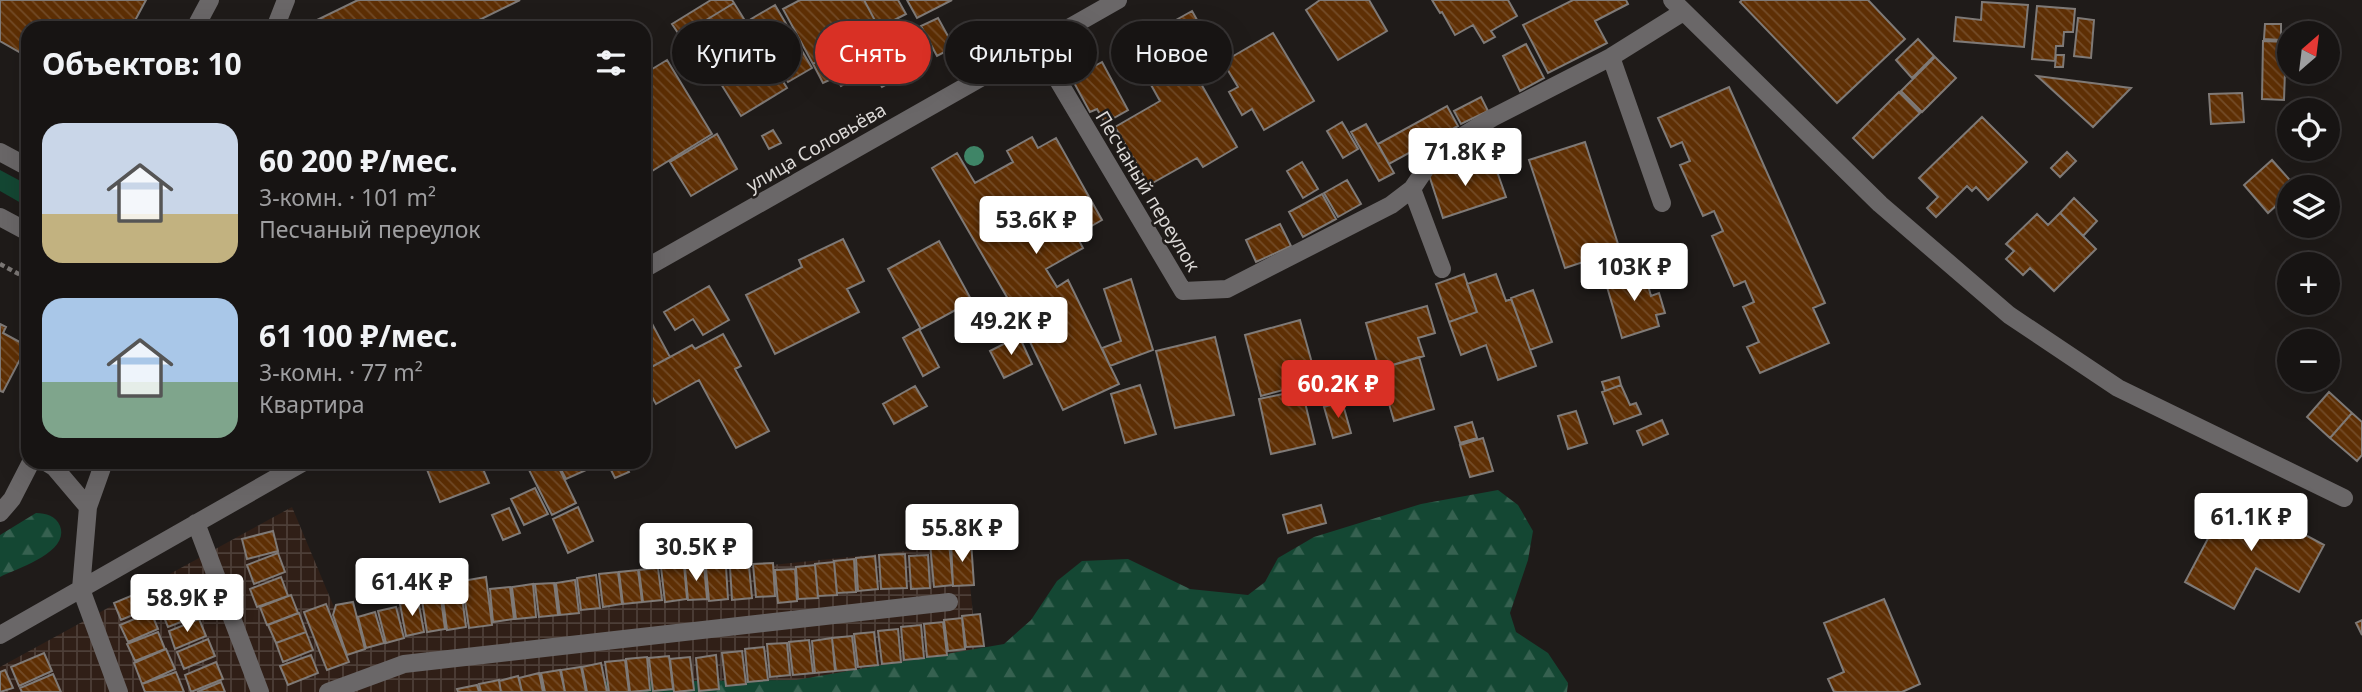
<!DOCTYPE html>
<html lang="ru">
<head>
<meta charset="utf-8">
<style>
	body { margin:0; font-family:"Noto Sans",sans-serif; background:#201d1c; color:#f1f3f6; height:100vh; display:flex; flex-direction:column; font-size:26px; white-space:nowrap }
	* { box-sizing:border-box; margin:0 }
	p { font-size:23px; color:#9e9ea0 }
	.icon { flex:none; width:38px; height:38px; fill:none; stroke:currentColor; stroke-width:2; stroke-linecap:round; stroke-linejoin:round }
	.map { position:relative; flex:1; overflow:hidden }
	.panel { position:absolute; left:21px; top:21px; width:630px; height:448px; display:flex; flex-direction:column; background:#171413; border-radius:21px; box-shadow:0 7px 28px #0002,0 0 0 2px #363333 }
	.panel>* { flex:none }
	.banner { position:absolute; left:672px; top:21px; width:665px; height:63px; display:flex; gap:14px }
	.needle { width:46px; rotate:28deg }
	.tools { position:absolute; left:2277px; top:21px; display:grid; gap:14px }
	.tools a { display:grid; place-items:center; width:63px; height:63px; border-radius:50%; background:#171413; box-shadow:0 7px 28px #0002,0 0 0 2px #363333; font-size:35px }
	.price { position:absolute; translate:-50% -60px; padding:0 16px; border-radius:7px; background:#fff; color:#222; font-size:23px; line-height:46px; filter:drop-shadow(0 2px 4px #0008) }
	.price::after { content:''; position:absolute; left:50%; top:42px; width:21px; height:16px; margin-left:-10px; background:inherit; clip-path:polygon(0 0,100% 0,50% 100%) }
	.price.selected { background:#d93025; color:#fff }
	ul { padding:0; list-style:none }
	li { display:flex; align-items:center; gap:21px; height:175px; padding:0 21px }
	li span { display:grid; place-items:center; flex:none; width:196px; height:140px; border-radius:21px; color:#555 }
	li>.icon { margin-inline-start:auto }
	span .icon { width:84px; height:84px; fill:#fffc; stroke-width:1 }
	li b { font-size:30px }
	h2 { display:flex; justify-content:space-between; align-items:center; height:84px; padding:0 21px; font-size:30px }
	.pill { padding:0 24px; border-radius:32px; background:#171413; box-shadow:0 7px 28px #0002,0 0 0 2px #363333; font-size:24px; line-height:63px }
	.pill.selected { background:#d93025; color:#fff }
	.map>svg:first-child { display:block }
	.industrial { fill:url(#industrial-grid) }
	.green { fill:#144733 }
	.forest { fill:url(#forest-firs) }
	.building { fill:url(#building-back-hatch); stroke:#7f7a77; stroke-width:2 }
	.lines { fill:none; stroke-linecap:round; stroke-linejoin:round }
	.path { stroke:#7c7876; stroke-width:4.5; stroke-dasharray:5 3.5; stroke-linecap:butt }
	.minor { stroke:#6a6768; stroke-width:18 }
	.tree { fill:#3f8567 }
	.labels { text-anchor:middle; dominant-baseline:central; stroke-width:5; stroke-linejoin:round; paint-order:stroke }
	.street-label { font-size:19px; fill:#dbd8d6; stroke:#1f1b19 }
</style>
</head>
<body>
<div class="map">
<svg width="2362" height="692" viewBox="0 0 2362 692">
	<defs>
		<pattern id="industrial-grid" width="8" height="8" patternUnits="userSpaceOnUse" patternTransform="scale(1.75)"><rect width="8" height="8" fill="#301f17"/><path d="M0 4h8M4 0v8" fill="none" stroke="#4d3f38"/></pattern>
		<pattern id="forest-firs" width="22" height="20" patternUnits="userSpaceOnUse" patternTransform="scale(1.75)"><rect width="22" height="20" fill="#144733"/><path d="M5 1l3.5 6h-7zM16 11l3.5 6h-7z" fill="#366150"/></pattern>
		<pattern id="building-back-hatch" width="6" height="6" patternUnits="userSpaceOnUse" patternTransform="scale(1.75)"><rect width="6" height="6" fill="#5e2f04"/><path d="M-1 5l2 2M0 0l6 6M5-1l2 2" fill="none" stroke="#744c28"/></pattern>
	</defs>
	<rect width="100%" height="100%" fill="#1f1b19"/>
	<path class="industrial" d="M292 507 339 619 433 600 966 545 978 664 774 692H0V667Z"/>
	<path class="green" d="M0 170 28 185V207L0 191Z"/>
	<path class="forest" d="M1498 490 1518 505 1533 531 1528 560 1510 613 1516 632 1548 653 1568 683 1567 692H532L592 682 796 680 1004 644 1031 620 1057 581 1082 561 1128 559 1190 589 1248 595 1265 582 1278 558 1314 537 1421 504Z
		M36 513C46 513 56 516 60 526 70 552 18 568 0 577V535Z"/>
	<path class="building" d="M0 0H146L131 28H28V57L0 41Z
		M358 0H520L463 28H321L317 20Z
		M711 0H732L734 3 680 36 672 24Z
		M800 0H864L879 28 813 64 783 9Z
		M864 0H898L906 14 879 28Z
		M907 0H952L917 18Z
		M1320 0H1369L1387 31 1338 60 1306 10Z
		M1432 0H1508L1517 16 1491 31 1495 37 1484 43 1473 25 1455 35 1442 12 1440 13Z
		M1573 0H1626L1628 4 1595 21 1607 43 1548 73 1523 25Z
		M1742 0H1868L1905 39 1837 103 1740 2Z
		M1982 2 2028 5 2024 47 1954 41 1956 17 1981 20Z
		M734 3 787 88 741 116 688 31Z
		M775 5 812 68 788 82 751 19Z
		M2037 6 2075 9 2073 32H2064L2063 46H2056L2055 61 2032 59Z
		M1192 11 1209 41 1154 71 1149 62 1141 66 1130 46Z
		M938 18 954 47 937 56 921 26Z
		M2078 18 2094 20 2091 58 2074 56Z
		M2265 24H2281V40L2264 39Z
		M1273 33 1314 101 1264 130 1252 109 1242 115 1229 92 1238 87 1223 62Z
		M1918 39 1934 56 1912 78 1896 60Z
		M2263 41 2286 42 2284 100 2262 99Z
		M849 44 860 63 856 66 861 75 841 86 836 77 823 83 813 64Z
		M889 44 905 74 882 87 865 57Z
		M1526 44 1544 78 1520 91 1503 56Z
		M2056 55H2064L2063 67H2055Z
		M1935 57 1956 78 1922 112 1901 91Z
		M667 60 712 134 644 176V74Z
		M1188 61 1237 147 1203 167 1197 158 1149 185 1115 127 1160 101 1150 83Z
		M1102 62 1128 110 1105 123 1097 109 1090 112 1072 79Z
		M2037 76 2131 88 2093 127Z
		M1729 87 1825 303 1813 308 1829 343 1760 373 1747 347 1759 342 1743 307 1754 302 1745 281 1734 286 1712 236 1723 231 1714 211 1703 216 1680 165 1690 161 1682 142 1671 147 1658 118Z
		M1899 92 1920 113 1873 158 1853 138Z
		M2242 93 2244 122 2211 124 2209 94Z
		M1481 97 1488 111 1461 124 1454 111Z
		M1447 106 1458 126 1389 164 1378 144Z
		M1982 117 2027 162 1988 200 1976 187 1972 191 1967 186 1936 217 1927 208 1938 197 1919 178Z
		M1342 122 1358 149 1343 158 1327 131Z
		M1366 124 1394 173 1379 181 1351 132Z
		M773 130 781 143 769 149 762 136Z
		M717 134 737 169 691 196 670 162Z
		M1032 137 1038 148 1056 138 1102 220 1076 235 1083 248 1046 269 1057 287 1068 280 1119 384 1063 410 1015 311 932 168 957 153 975 183 1013 162 1007 151Z
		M1585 142 1620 250 1565 268 1529 160Z
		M2067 152 2076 161 2060 177 2051 168Z
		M2272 160 2296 187H2289V194L2268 213 2244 185Z
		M1302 162 1318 189 1303 198 1287 171Z
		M1459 162 1463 173 1494 163 1506 197 1443 218 1428 172Z
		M1347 180 1361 204 1338 217 1324 193Z
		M1322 194 1336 219 1303 237 1289 212Z
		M2074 198 2097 221 2083 236 2060 213Z
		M2060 213 2096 249 2054 291 2030 268 2023 275 2006 259 2014 251 2006 244 2037 214 2048 225Z
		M1280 224 1291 246 1256 262 1246 240Z
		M843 239 864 281 847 289 859 312 775 354 746 295 802 267 799 260Z
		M939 241 972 301 921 329 888 269Z
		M1643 268 1651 296 1659 293 1665 313 1656 315 1659 326 1622 338 1605 280Z
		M1464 274 1477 312 1449 322 1436 284Z
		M1496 274 1506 301 1511 299 1536 366 1498 380 1486 345 1461 355 1449 322 1477 312 1467 284Z
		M1131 279 1153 350 1110 366 1102 348 1121 341 1104 289Z
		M709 286 729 320 703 335 693 319 675 330 664 312Z
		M1533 290 1552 342 1530 350 1511 298Z
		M1427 306 1435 333 1418 338 1424 356 1379 369 1366 323Z
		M650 320 670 357 644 371V323Z
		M1300 320 1317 381 1261 396 1245 335Z
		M0 324 6 327 3 333 27 346 3 392 0 391Z
		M919 329 939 367 923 376 903 338Z
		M723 334 741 366 735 369 769 431 736 448 699 380 656 404 644 383V371L692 345 695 349Z
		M1019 336 1032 364 1004 378 990 351Z
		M1215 337 1234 415 1175 428 1156 351Z
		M1419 357 1434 409 1394 421 1379 369Z
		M1619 377 1621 385 1605 391 1602 382Z
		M1140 385 1156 434 1125 443 1111 394Z
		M1621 385 1630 405 1636 403 1641 414 1614 424 1602 392Z
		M915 386 927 406 894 424 883 404Z
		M1302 390 1315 444 1271 454 1259 399Z
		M2329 392 2352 413 2330 438 2307 417Z
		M1342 401 1351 433 1333 438 1324 407Z
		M1576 411 1587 443 1568 449 1558 416Z
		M2352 413 2362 422V455L2357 461 2330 438Z
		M1662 420 1668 434 1643 445 1637 431Z
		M1472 422 1477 438 1460 443 1455 427Z
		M1483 438 1493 471 1470 477 1460 445Z
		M424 462H480L489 483 440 502Z
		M525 462H556L576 503 552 515Z
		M557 462H604L566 479Z
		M607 462H624L629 472 615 478Z
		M535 488 548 514 524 525 511 499Z
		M2231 495 2324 545 2299 592 2256 568 2234 609 2185 582Z
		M1321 505 1326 523 1288 533 1283 515Z
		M578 507 593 541 568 553 553 519Z
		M509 508 520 533 503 540 492 515Z
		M273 531 278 551 247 559 242 539Z
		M971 541 974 585 953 586 951 542Z
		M949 542 953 585 934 587 930 543Z
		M278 553 285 572 254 584 247 565Z
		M905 554 907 588 881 589 879 555Z
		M928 555 930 588 911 589 909 556Z
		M875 556 878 589 858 591 856 558Z
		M854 559 856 592 837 593 834 561Z
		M834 562 837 595 818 596 815 564Z
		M773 563 775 596 756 597 753 564Z
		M684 565 687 599 665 602 661 567Z
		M815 565 818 598 798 599 796 567Z
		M704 566 707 599 688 600 685 568Z
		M749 566 752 598 732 600 730 567Z
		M726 567 728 599 709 601 706 568Z
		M658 568 662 600 643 602 639 570Z
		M795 569 797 601 778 603 775 570Z
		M638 570 642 602 623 604 619 572Z
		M618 572 622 604 603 607 599 574Z
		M596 575 600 608 581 610 577 578Z
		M187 576 194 593 163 605 156 588Z
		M281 577 288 596 257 607 250 589Z
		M486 577 492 625 469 628 462 581Z
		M575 580 579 613 560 615 556 583Z
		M554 583 558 615 539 617 535 584Z
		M533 584 536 617 516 619 512 587Z
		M510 587 514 619 493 622 490 589Z
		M461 589 466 627 447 630 442 592Z
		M145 590 152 607 121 620 114 603Z
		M440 591 445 629 427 632 421 594Z
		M291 595 298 613 267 625 260 607Z
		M192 598 199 615 168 627 161 610Z
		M1884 599 1920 684 1902 692H1834L1828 679 1844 672 1824 623Z
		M418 600 424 632 406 636 400 604Z
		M353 602 365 649 347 655 333 615 336 605Z
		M326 604 349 662 327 670 304 612Z
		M396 607 404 638 386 643 378 611Z
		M151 612 158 629 128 642 120 625Z
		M375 612 384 643 366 648 358 617Z
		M299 613 306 632 276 643 268 625Z
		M980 614 984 646 966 647 962 616Z
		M962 618 965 649 948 651 944 620Z
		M199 619 206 636 175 649 169 631Z
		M2362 620V635L2356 623Z
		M943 622 947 655 927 657 924 624Z
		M921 625 924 658 904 660 901 627Z
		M898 629 901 662 882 664 878 631Z
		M158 632 165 649 135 661 127 644Z
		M306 632 313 650 283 662 276 643Z
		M874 632 878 665 858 667 854 634Z
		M852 636 856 669 836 671 832 638Z
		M832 638 835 671 815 673 812 641Z
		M208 639 215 656 184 669 177 652Z
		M809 640 813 673 793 675 789 642Z
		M787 643 790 675 770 677 767 644Z
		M764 647 768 680 748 682 745 649Z
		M166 649 175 669 142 684 134 663Z
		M742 651 746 684 726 686 722 653Z
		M44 653 52 671 19 686 11 667Z
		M311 655 318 673 288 685 280 666Z
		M716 655 719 689 699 691 696 658Z
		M669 656 673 689 653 691 649 658Z
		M647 657 650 690 630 692 626 659Z
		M690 657 694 690 674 692 670 659Z
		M625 660 629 692H609L605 662Z
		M216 662 223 679 191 692 185 675Z
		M601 663 607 692H587L582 667Z
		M581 667 586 692H565L561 670Z
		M5 670 13 688 0 692V672Z
		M560 670 565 692H545L541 673Z
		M176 672 184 692H145L142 684Z
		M539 673 543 692H522L519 678Z
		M53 674 61 692H22L20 688Z
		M518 676 522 692H501L499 681Z
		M499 680 501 692H481L479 684Z
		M221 682 225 692H197Z
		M477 685 479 692H458L457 689Z"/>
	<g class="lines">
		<path class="path" d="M0 264 28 279"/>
		<path class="minor" d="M1672 0 1880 204 2009 315 2118 388 2344 498
			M195 28 210 0
			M275 28 286 0
			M1037 45 1183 291 1227 289 1391 205 1412 189 1437 152 1492 118 1611 57 1683 12
			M1611 57 1662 203
			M0 152 28 167
			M1412 189 1442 269
			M0 217 28 232
			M644 269 1118 0
			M46 462 54 467 88 507
			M104 462 88 507 81 589 119 692
			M0 513 12 499 31 462
			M196 523 260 692
			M0 635 304 462
			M328 692 404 664 949 602"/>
	</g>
	<circle class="tree" cx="974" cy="156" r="10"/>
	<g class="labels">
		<g class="street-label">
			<text transform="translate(816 147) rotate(-30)">улица Соловьёва</text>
			<text transform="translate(1148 191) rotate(59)">Песчаный переулок</text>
		</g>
	</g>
</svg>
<div class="tools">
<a><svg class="needle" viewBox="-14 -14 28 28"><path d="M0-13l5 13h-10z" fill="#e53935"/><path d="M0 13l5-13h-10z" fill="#9e9ea0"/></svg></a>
<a><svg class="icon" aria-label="locate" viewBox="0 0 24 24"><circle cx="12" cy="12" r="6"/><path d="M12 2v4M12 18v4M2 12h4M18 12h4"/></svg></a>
<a><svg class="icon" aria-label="layers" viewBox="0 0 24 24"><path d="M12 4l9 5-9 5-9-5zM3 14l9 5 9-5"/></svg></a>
<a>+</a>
<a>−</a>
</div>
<b class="price" style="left:1465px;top:188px">71.8K ₽</b>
<b class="price" style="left:1036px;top:256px">53.6K ₽</b>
<b class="price" style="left:1634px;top:303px">103K ₽</b>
<b class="price" style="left:1011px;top:357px">49.2K ₽</b>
<b class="price selected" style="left:1338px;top:420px">60.2K ₽</b>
<b class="price" style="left:2251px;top:553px">61.1K ₽</b>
<b class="price" style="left:962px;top:564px">55.8K ₽</b>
<b class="price" style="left:696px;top:583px">30.5K ₽</b>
<b class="price" style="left:412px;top:618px">61.4K ₽</b>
<b class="price" style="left:187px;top:634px">58.9K ₽</b>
<div class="banner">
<a class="pill">Купить</a>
<a class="pill selected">Снять</a>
<a class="pill">Фильтры</a>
<a class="pill">Новое</a>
</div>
<section class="panel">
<h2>Объектов: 10<svg class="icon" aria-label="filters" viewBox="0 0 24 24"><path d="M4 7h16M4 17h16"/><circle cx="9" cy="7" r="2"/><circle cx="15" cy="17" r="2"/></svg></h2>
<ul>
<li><span style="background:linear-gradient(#c9d6e8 65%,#c2b280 0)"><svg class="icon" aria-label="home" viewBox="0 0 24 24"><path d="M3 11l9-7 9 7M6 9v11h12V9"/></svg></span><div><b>60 200 ₽/мес.</b><p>3-комн. · 101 m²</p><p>Песчаный переулок</p></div></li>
<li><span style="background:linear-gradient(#a9c7e8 60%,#7fa58c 0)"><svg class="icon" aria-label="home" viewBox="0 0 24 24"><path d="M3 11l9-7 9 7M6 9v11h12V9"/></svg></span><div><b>61 100 ₽/мес.</b><p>3-комн. · 77 m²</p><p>Квартира</p></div></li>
</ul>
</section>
</div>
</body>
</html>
